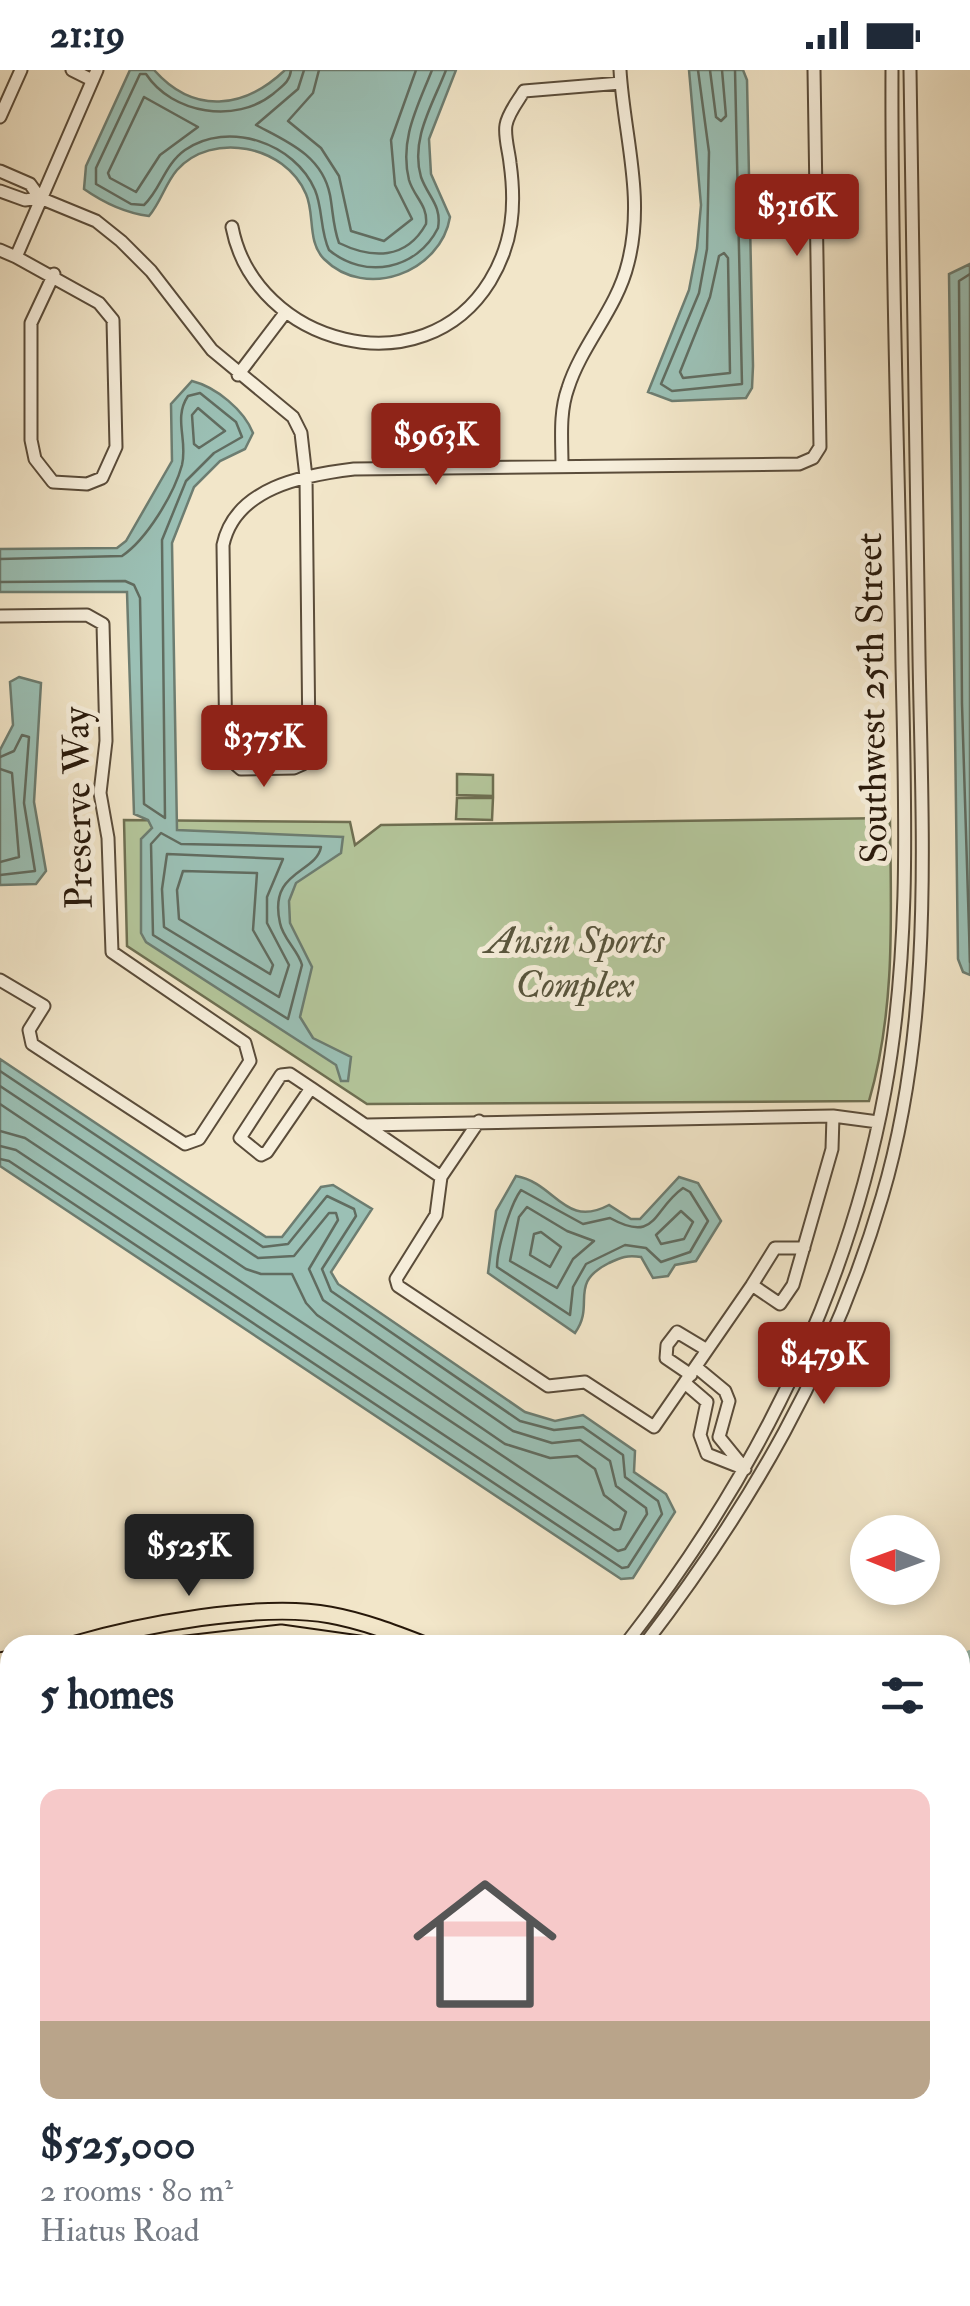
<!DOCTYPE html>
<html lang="en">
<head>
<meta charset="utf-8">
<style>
	body { margin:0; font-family:"IM FELL Double Pica",serif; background:#f2f2f3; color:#1f2937; height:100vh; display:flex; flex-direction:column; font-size:38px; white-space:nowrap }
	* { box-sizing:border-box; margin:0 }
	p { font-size:32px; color:#747a83 }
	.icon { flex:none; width:55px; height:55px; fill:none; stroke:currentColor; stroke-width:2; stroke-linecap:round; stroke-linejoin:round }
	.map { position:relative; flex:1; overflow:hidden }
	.sheet { position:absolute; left:0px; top:1565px; width:970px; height:672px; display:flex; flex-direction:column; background:#fff; border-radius:30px 30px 0 0; box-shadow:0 5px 15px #0003 }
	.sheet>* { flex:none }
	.needle { width:65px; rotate:271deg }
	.controls { position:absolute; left:850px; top:1445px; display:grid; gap:20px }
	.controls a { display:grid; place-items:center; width:90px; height:90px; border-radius:50%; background:#fff; box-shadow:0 5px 15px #0003; font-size:50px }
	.price { position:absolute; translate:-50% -85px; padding:0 22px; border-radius:10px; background:#8f2418; color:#fff; font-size:32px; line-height:65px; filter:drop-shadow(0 2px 5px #0008) }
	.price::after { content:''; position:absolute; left:50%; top:60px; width:30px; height:22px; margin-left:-15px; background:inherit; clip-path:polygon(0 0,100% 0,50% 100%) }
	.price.on { background:#222; color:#fff }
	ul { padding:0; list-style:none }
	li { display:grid; align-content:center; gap:20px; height:530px; padding:0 40px }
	li span { display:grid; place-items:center; height:310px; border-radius:20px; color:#555 }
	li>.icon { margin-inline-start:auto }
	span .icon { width:180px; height:180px; fill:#fffc; stroke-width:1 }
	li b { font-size:42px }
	h2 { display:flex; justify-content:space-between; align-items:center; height:120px; padding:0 40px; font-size:42px }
	.status { display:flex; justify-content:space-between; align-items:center; height:70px; padding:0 50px; background:#fff; direction:ltr }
	.status svg { height:28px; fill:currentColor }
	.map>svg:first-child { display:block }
	.green { fill:#b4c69b; stroke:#6e6f52; stroke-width:2.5 }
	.water { fill:#9bc0b5; stroke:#6d7d71; stroke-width:2.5 }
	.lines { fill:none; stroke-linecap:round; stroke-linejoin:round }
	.shore { stroke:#616c60; stroke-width:2.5 }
	.canal { stroke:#9bc0b5; stroke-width:10 }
	.minor-casing { stroke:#5a4c3a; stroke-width:15 }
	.major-casing { stroke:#27180a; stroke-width:19 }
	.minor { stroke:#f7efdc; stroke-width:11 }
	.major { stroke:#f2e6c9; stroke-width:15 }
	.labels { text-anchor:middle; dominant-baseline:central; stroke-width:10; stroke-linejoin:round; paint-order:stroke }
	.street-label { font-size:38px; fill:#27180a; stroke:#f7efdc }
	.park-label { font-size:38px; font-style:italic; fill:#58553d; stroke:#f7efdc }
</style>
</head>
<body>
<div class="status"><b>21:19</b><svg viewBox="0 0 49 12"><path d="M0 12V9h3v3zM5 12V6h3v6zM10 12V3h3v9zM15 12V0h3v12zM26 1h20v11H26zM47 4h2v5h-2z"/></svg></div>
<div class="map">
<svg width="970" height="2236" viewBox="0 0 970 2236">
	<rect width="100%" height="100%" fill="#f2e6c9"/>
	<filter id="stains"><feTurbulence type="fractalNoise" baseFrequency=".002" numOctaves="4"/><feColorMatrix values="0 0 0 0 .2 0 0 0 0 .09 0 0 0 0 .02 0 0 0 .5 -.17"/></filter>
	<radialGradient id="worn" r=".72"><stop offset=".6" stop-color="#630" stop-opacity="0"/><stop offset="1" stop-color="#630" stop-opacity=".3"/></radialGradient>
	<path class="green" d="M457 704 493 705V726L457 725Z
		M457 728H493L492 750 456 749Z
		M890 748C891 844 896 938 869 1031L367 1034 127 876 124 750 350 752 355 775 381 755Z"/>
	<path class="water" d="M130 0H154C194 45 244 39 285 0H456L429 69 431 104 450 147C441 202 366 231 324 189 307 172 315 144 306 124 285 75 212 61 177 100 165 114 161 132 149 146 125 143 104 133 84 119L86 96Z
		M689 0H743L747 10 753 296 752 318 746 328 672 331 648 322 689 220 697 178 701 135Z
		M970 194V905L963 902 958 889 949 204Z
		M192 311C216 317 244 340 253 363L245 379 220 391 194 417 172 473 177 760 343 767 341 783 296 813 289 831 290 853 312 897 300 947 313 968 351 987 348 1011H341L336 995 146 872 141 863V769L152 758 148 750 134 744 127 522H0V479L117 478 126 471 172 391 171 334Z
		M19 607 41 613 34 732 46 801 36 814 0 815V680L13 655 10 612Z
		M0 989 266 1167H282L321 1117 333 1115 372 1139 331 1202 338 1214 525 1342 555 1351 583 1345 635 1381 634 1402 666 1424 675 1442 633 1508 621 1509 0 1096Z
		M516 1106C556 1113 564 1159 609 1135L631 1149H640L679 1107 698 1113 721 1151 696 1191 675 1195 668 1206 653 1208 641 1187C627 1185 622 1187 609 1193 567 1214 596 1234 575 1263L488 1203 496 1141Z"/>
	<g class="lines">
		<path class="shore" d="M291 0C290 12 282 16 273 24 236 54 172 44 146 4H140L96 98V114L131 134 144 135C161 119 164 95 185 80 228 50 295 73 315 120 323 139 320 161 329 180 365 210 417 200 438 158 442 135 428 127 421 107 410 69 433 34 446 0
			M304 0 298 19 256 55C286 71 322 85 330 125 333 141 333 157 339 173 372 189 406 190 426 154 428 135 414 127 409 110 399 69 418 36 432 0
			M319 0 313 23 288 51 321 78 339 106 351 161 384 171 412 149 395 115 391 70 416 0
			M698 0 709 82 707 179 699 223 661 314 672 321 742 314 735 0
			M710 0 716 47 721 51 726 46 722 0
			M144 27 198 57 160 85 136 122 110 108 108 103Z
			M724 183 728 188 730 303 683 308 680 302 710 227 719 186Z
			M970 204 959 211 962 634 970 892
			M198 338 225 361 199 378 194 374 192 345Z
			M0 489 122 486C147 469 174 424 182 395 188 370 173 348 188 326L200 323 236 352 242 367 214 383 186 411 162 470 165 748 144 734 140 528 134 515 125 511 0 512
			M0 687 14 681 22 665 29 667 24 733 35 801 0 805
			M0 699 12 703 19 787 0 792
			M161 763 181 774 321 777C316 804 268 800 280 853 283 869 298 880 302 895L288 949 153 865 151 774Z
			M167 784 283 789 267 827V853L289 895 279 927 164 857 162 819Z
			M183 801 257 803 253 860 273 895 270 904 179 849 177 820Z
			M0 1001 263 1177 288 1174 327 1126 354 1139 356 1146 322 1199 331 1221 520 1351 554 1360 583 1357 623 1385 625 1407 658 1431 662 1444 628 1497 622 1498 9 1091 0 1089
			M0 1016 258 1188 294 1186 329 1143H336L338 1150 309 1199 323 1230 513 1361 552 1373 580 1370 610 1391 616 1416 646 1438 647 1444 625 1479 618 1481 16 1080 0 1076
			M0 1034 246 1199 261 1204H292L306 1233 317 1245 505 1374 550 1388 577 1386 595 1399 604 1425 626 1442 620 1459 614 1460 25 1068 0 1061
			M683 1118 690 1122 708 1151 690 1182 661 1192 646 1178 625 1175 586 1194 573 1217 570 1245 497 1197C497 1179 510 1135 521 1120L583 1154 610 1148C657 1174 652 1140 683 1118Z
			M527 1137 567 1161 594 1171 573 1189 557 1218 510 1191 519 1147Z
			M681 1141 693 1152 684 1169 661 1174 656 1165Z
			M541 1162 561 1177 550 1197 530 1185 534 1164Z"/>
		<path class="canal" d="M960 1596 970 1585
			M960 1713 970 1719"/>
		<g class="minor-casing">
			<path id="minor" d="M72 0 92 10
				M0 47 21 0
				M0 101 30 114 40 128 96 151 121 171 151 201 212 280 293 347 301 363 306 407 309 674 303 694 294 698 241 699 226 686 223 475C235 418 303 405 354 399L799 394 813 388 820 377 814 0
				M0 121 25 130 40 128
				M232 157C255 275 423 320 490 211 513 173 516 136 510 93 509 82 504 66 506 55 508 43 518 31 524 21L621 13
				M0 180 16 187
				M54 204 31 253V370L35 389 53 412 87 414 102 408 116 377 113 250 99 233 16 187 97 0
				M238 305 285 243
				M562 395C562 370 559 343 568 318 582 274 617 239 628 193 645 127 624 66 620 0
				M0 546 87 545 103 554 106 671 100 723 108 768 112 882 245 973 250 991 199 1069 185 1074 32 974 29 960 44 936 0 910
				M290 1004 311 1018 267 1082 261 1085 240 1068 281 1005Z
				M311 1018 441 1107
				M479 1051 441 1107 436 1145 396 1209 398 1216 548 1316 585 1312 654 1357 752 1215 780 1234 793 1215 832 1079 833 1046
				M367 1055 833 1046 878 1052
				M752 1215 775 1178H804
				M696 1297 725 1321 729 1331 719 1367 745 1399
				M691 1305 666 1288 667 1275 677 1262 707 1280
				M686 1314 707 1332 700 1365 707 1384 745 1399
				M625 1575C752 1412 847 1226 885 1021 911 879 905 737 902 594 899 396 891 198 892 0
				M644 1575C750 1437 833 1294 882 1127 934 952 922 765 919 586 916 390 913 195 910 0
				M0 1691H10
				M960 2056 970 2036
				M0 2111 10 2090
				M960 2179 970 2189
				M0 2203 10 2204
				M0 2220 10 2221
				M41 2228 64 2236
				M77 2228 89 2236
				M207 2228 208 2236
				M320 2228 321 2236
				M412 2228 414 2236
				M547 2228 549 2236
				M672 2228 675 2236
				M622 2236 626 2228
				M872 2236 876 2228"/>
		</g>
		<g class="major-casing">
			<path id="major" d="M72 1575C140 1555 261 1532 330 1545 363 1551 394 1563 425 1575
				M178 1575 281 1563 366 1575
				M0 1591 10 1589
				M0 1615 10 1613
				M960 1918 970 1924
				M960 1945 970 1951"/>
		</g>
		<use href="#minor" class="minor"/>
		<use href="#major" class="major"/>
	</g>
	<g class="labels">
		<g class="street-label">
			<text transform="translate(872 628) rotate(-91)">Southwest 25th Street</text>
			<text transform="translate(78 738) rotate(-91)">Preserve Way</text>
		</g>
		<g class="park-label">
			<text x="575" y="871">Ansin Sports<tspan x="575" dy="44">Complex</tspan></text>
		</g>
	</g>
	<rect width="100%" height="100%" filter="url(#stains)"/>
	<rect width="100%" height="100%" fill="url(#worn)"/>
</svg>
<div class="controls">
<a><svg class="needle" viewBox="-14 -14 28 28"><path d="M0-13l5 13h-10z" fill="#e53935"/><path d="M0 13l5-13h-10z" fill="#747a83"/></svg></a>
</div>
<b class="price" style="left:797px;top:189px">$316K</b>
<b class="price" style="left:436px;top:418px">$963K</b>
<b class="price" style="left:264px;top:720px">$375K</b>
<b class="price" style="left:824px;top:1337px">$479K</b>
<b class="price on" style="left:189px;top:1529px">$525K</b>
<section class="sheet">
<h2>5 homes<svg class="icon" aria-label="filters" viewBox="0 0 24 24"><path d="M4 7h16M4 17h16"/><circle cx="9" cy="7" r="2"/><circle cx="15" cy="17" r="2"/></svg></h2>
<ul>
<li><span style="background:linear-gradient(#f6c9c9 75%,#b9a48a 0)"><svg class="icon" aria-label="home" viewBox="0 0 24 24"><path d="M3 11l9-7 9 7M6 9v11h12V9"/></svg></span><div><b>$525,000</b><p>2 rooms · 80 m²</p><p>Hiatus Road</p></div></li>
</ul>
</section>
</div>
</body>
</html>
